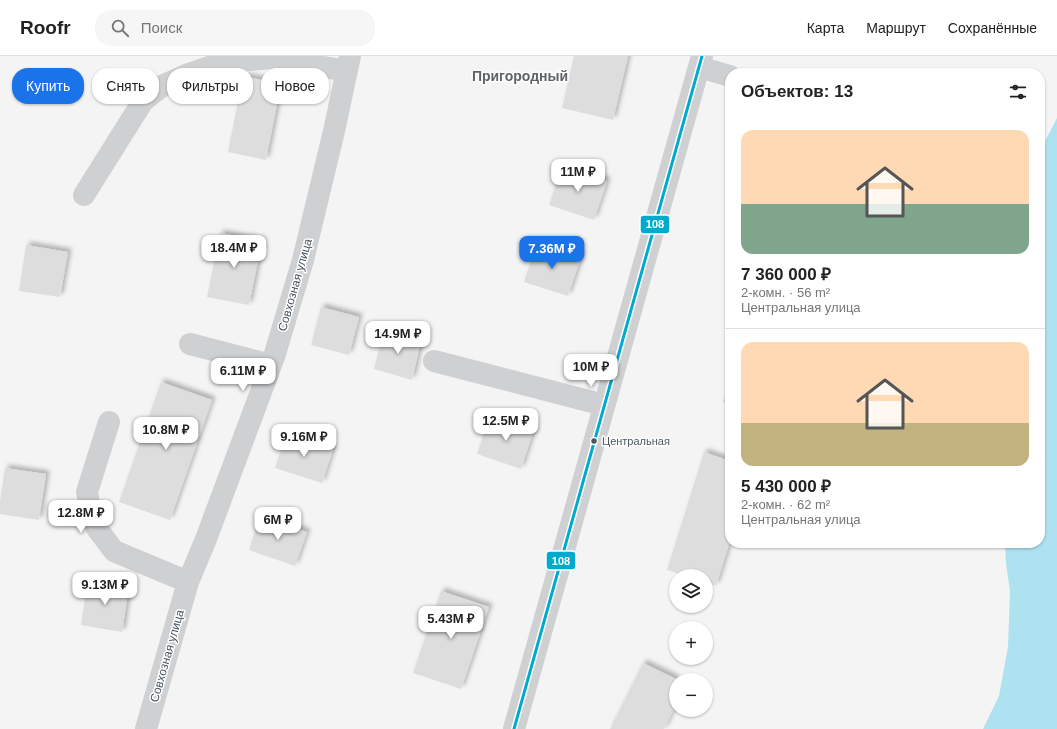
<!DOCTYPE html>
<html lang="ru">
<head>
<meta charset="utf-8">
<style>
	body { margin:0; font-family:Arial,sans-serif; background:#f6f6f6; color:#222; height:100vh; display:flex; flex-direction:column; font-size:15px; white-space:nowrap }
	* { box-sizing:border-box; margin:0 }
	p { font-size:13px; color:#767676 }
	.icon { flex:none; width:22px; height:22px; fill:none; stroke:currentColor; stroke-width:2; stroke-linecap:round; stroke-linejoin:round }
	.map { position:relative; flex:1; overflow:hidden }
	.side { position:absolute; left:725px; top:12px; width:320px; height:480px; display:flex; flex-direction:column; background:#fff; border-radius:16px; box-shadow:0 1px 3px #0004 }
	.side>* { flex:none }
	.guide { position:absolute; left:12px; top:12px; width:380px; height:36px; display:flex; gap:8px }
	.controls { position:absolute; left:669px; top:513px; display:grid; gap:8px }
	.controls a { display:grid; place-items:center; width:44px; height:44px; border-radius:50%; background:#fff; box-shadow:0 1px 3px #0004; font-size:20px }
	.price { position:absolute; translate:-50% -34px; padding:0 9px; border-radius:8px; background:#fff; color:#222; font-size:13px; line-height:26px; filter:drop-shadow(0 1px 2px #0008) }
	.price::after { content:''; position:absolute; left:50%; top:24px; width:12px; height:9px; margin-left:-6px; background:inherit; clip-path:polygon(0 0,100% 0,50% 100%) }
	.price.current { background:#1a73e8; color:#fff }
	ul { padding:0; list-style:none }
	li { display:grid; align-content:center; gap:8px; height:212px; padding:0 16px }
	li+li { border-top:1px solid #e0e0e0 }
	li span { display:grid; place-items:center; height:124px; border-radius:12px; color:#555 }
	li>.icon { margin-inline-start:auto }
	span .icon { width:72px; height:72px; fill:#fffc; stroke-width:1 }
	li b { font-size:17px }
	h2 { display:flex; justify-content:space-between; align-items:center; height:48px; padding:0 16px; font-size:17px }
	.pill { padding:0 14px; border-radius:16px; background:#fff; box-shadow:0 1px 3px #0004; font-size:14px; line-height:36px }
	.pill.current { background:#1a73e8; color:#fff }
	header { display:flex; align-items:center; gap:24px; box-sizing:border-box; height:56px; padding:0 20px; background:#fff; border-bottom:1px solid #e0e0e0 }
	header strong { font-size:19px }
	nav { display:flex; gap:22px; margin-inline-start:auto; font-size:14px }
	.search { width:280px; height:36px; background:#f6f6f6; display:flex; align-items:center; gap:10px; box-sizing:border-box; padding:0 14px; border-radius:16px; color:#767676; font-size:15px }
	.map>svg:first-child { display:block }
	.water { fill:#aee2f0 }
	.building { fill:#ddddde; filter:url(#shadow) }
	.lines { fill:none; stroke-linecap:round; stroke-linejoin:round }
	.minor { stroke:#ced0d2; stroke-width:22 }
	.bus-1-casing { stroke:#fff; stroke-width:6 }
	.bus-1 { stroke:#00a9ce; stroke-width:3 }
	.bus-dot { fill:#4a5661; stroke:#fff; stroke-width:1.5 }
	.labels { text-anchor:middle; dominant-baseline:central; stroke-width:3; stroke-linejoin:round; paint-order:stroke }
	.bus-label { font-size:11px; fill:#4a5661; stroke:#fff; text-anchor:start }
	.street-label { font-size:12px; fill:#4a5661; stroke:#fff }
	.quarter-label { font-size:14px; font-weight:bold; fill:#5f6368; stroke:#fff }
	.line-badge { stroke:#fff; stroke-width:1.5 }
	.badge-label { font-size:11px; text-anchor:middle; font-weight:bold; fill:#fff }
</style>
</head>
<body>
<header>
<strong>Roofr</strong>
<div class="search"><svg class="icon" aria-label="search" viewBox="0 0 24 24"><circle cx="10" cy="10" r="6"/><path d="M15 15l6 6"/></svg>Поиск</div>
<nav><a>Карта</a><a>Маршрут</a><a>Сохранённые</a></nav>
</header>
<div class="map">
<svg width="1057" height="673" viewBox="0 0 1057 673">
	<defs>
		<filter id="shadow"><feDropShadow dx="3.5" dy="-3.5" stdDeviation="2" flood-color="#0004"/></filter>
	</defs>
	<rect width="100%" height="100%" fill="#f4f4f4"/>
	<path class="water" d="M1057 62V673H983L999 640 1008 591 1010 535 1006 507 1005 487H1040V95Z"/>
	<path class="building" d="M574 0H628L613 64 562 52Z
		M243 20 281 28 266 104 228 96Z
		M562 110 607 125 594 164 549 149Z
		M220 177 262 185 249 249 207 241Z
		M537 187 581 201 568 240 524 226Z
		M26 189 68 196 60 241 19 235Z
		M321 251 359 261 349 299 311 289Z
		M384 275 421 285 412 324 374 313Z
		M161 326 212 344 170 464 119 446Z
		M730 326V348L723 346Z
		M490 359 534 373 521 413 477 398Z
		M287 377 333 393 322 427 275 412Z
		M704 396 730 405V485L716 530 706 526V520H686L667 514Z
		M5 412 46 418 39 464 0 458V445Z
		M260 460 307 476 295 510 249 494Z
		M88 523 129 530 122 576 81 569Z
		M441 535 489 551 461 633 413 617Z
		M643 607 676 623V649L664 673H610Z"/>
	<g class="lines">
		<path class="minor" d="M699 11 730 20
			M84 139 143 45 162 30 186 19 212 10 239 5 271 2 347 15
			M190 288 271 309
			M434 305 604 349
			M109 366 87 436 90 452 96 471 114 495 188 526
			M146 673 188 526 206 483 274 301 303 204 334 75 350 0
			M514 673 702 0"/>
		<g class="bus-1-casing">
			<path id="bus-1" d="M514 673 702 0"/>
		</g>
		<use href="#bus-1" class="bus-1"/>
	</g>
	<circle class="bus-dot" cx="594" cy="385" r="3.5"/>
	<g class="labels">
		<g class="bus-label">
			<text x="602" y="385">Центральная</text>
		</g>
		<g class="street-label">
			<text transform="translate(295 229) rotate(-74)">Совхозная улица</text>
			<text transform="translate(167 600) rotate(-74)">Совхозная улица</text>
		</g>
		<g class="quarter-label">
			<text x="520" y="20">Пригородный</text>
		</g>
	</g>
	<g class="line-badge">
		<rect x="640" y="159" width="30" height="19" rx="4" fill="#00a9ce"/>
		<rect x="546" y="495" width="30" height="19" rx="4" fill="#00a9ce"/>
	</g>
	<g class="badge-label">
		<text x="655" y="172">108</text>
		<text x="561" y="509">108</text>
	</g>
</svg>
<div class="controls">
<a><svg class="icon" aria-label="layers" viewBox="0 0 24 24"><path d="M12 4l9 5-9 5-9-5zM3 14l9 5 9-5"/></svg></a>
<a>+</a>
<a>−</a>
</div>
<b class="price" style="left:578px;top:137px">11M ₽</b>
<b class="price" style="left:234px;top:213px">18.4M ₽</b>
<b class="price current" style="left:552px;top:214px">7.36M ₽</b>
<b class="price" style="left:398px;top:299px">14.9M ₽</b>
<b class="price" style="left:591px;top:332px">10M ₽</b>
<b class="price" style="left:243px;top:336px">6.11M ₽</b>
<b class="price" style="left:506px;top:386px">12.5M ₽</b>
<b class="price" style="left:166px;top:395px">10.8M ₽</b>
<b class="price" style="left:304px;top:402px">9.16M ₽</b>
<b class="price" style="left:81px;top:478px">12.8M ₽</b>
<b class="price" style="left:278px;top:485px">6M ₽</b>
<b class="price" style="left:105px;top:550px">9.13M ₽</b>
<b class="price" style="left:451px;top:584px">5.43M ₽</b>
<div class="guide">
<a class="pill current">Купить</a>
<a class="pill">Снять</a>
<a class="pill">Фильтры</a>
<a class="pill">Новое</a>
</div>
<section class="side">
<h2>Объектов: 13<svg class="icon" aria-label="filters" viewBox="0 0 24 24"><path d="M4 7h16M4 17h16"/><circle cx="9" cy="7" r="2"/><circle cx="15" cy="17" r="2"/></svg></h2>
<ul>
<li><span style="background:linear-gradient(#ffd9b3 60%,#7fa58c 0)"><svg class="icon" aria-label="home" viewBox="0 0 24 24"><path d="M3 11l9-7 9 7M6 9v11h12V9"/></svg></span><div><b>7 360 000 ₽</b><p>2-комн. · 56 m²</p><p>Центральная улица</p></div></li>
<li><span style="background:linear-gradient(#ffd9b3 65%,#c2b280 0)"><svg class="icon" aria-label="home" viewBox="0 0 24 24"><path d="M3 11l9-7 9 7M6 9v11h12V9"/></svg></span><div><b>5 430 000 ₽</b><p>2-комн. · 62 m²</p><p>Центральная улица</p></div></li>
</ul>
</section>
</div>
</body>
</html>
